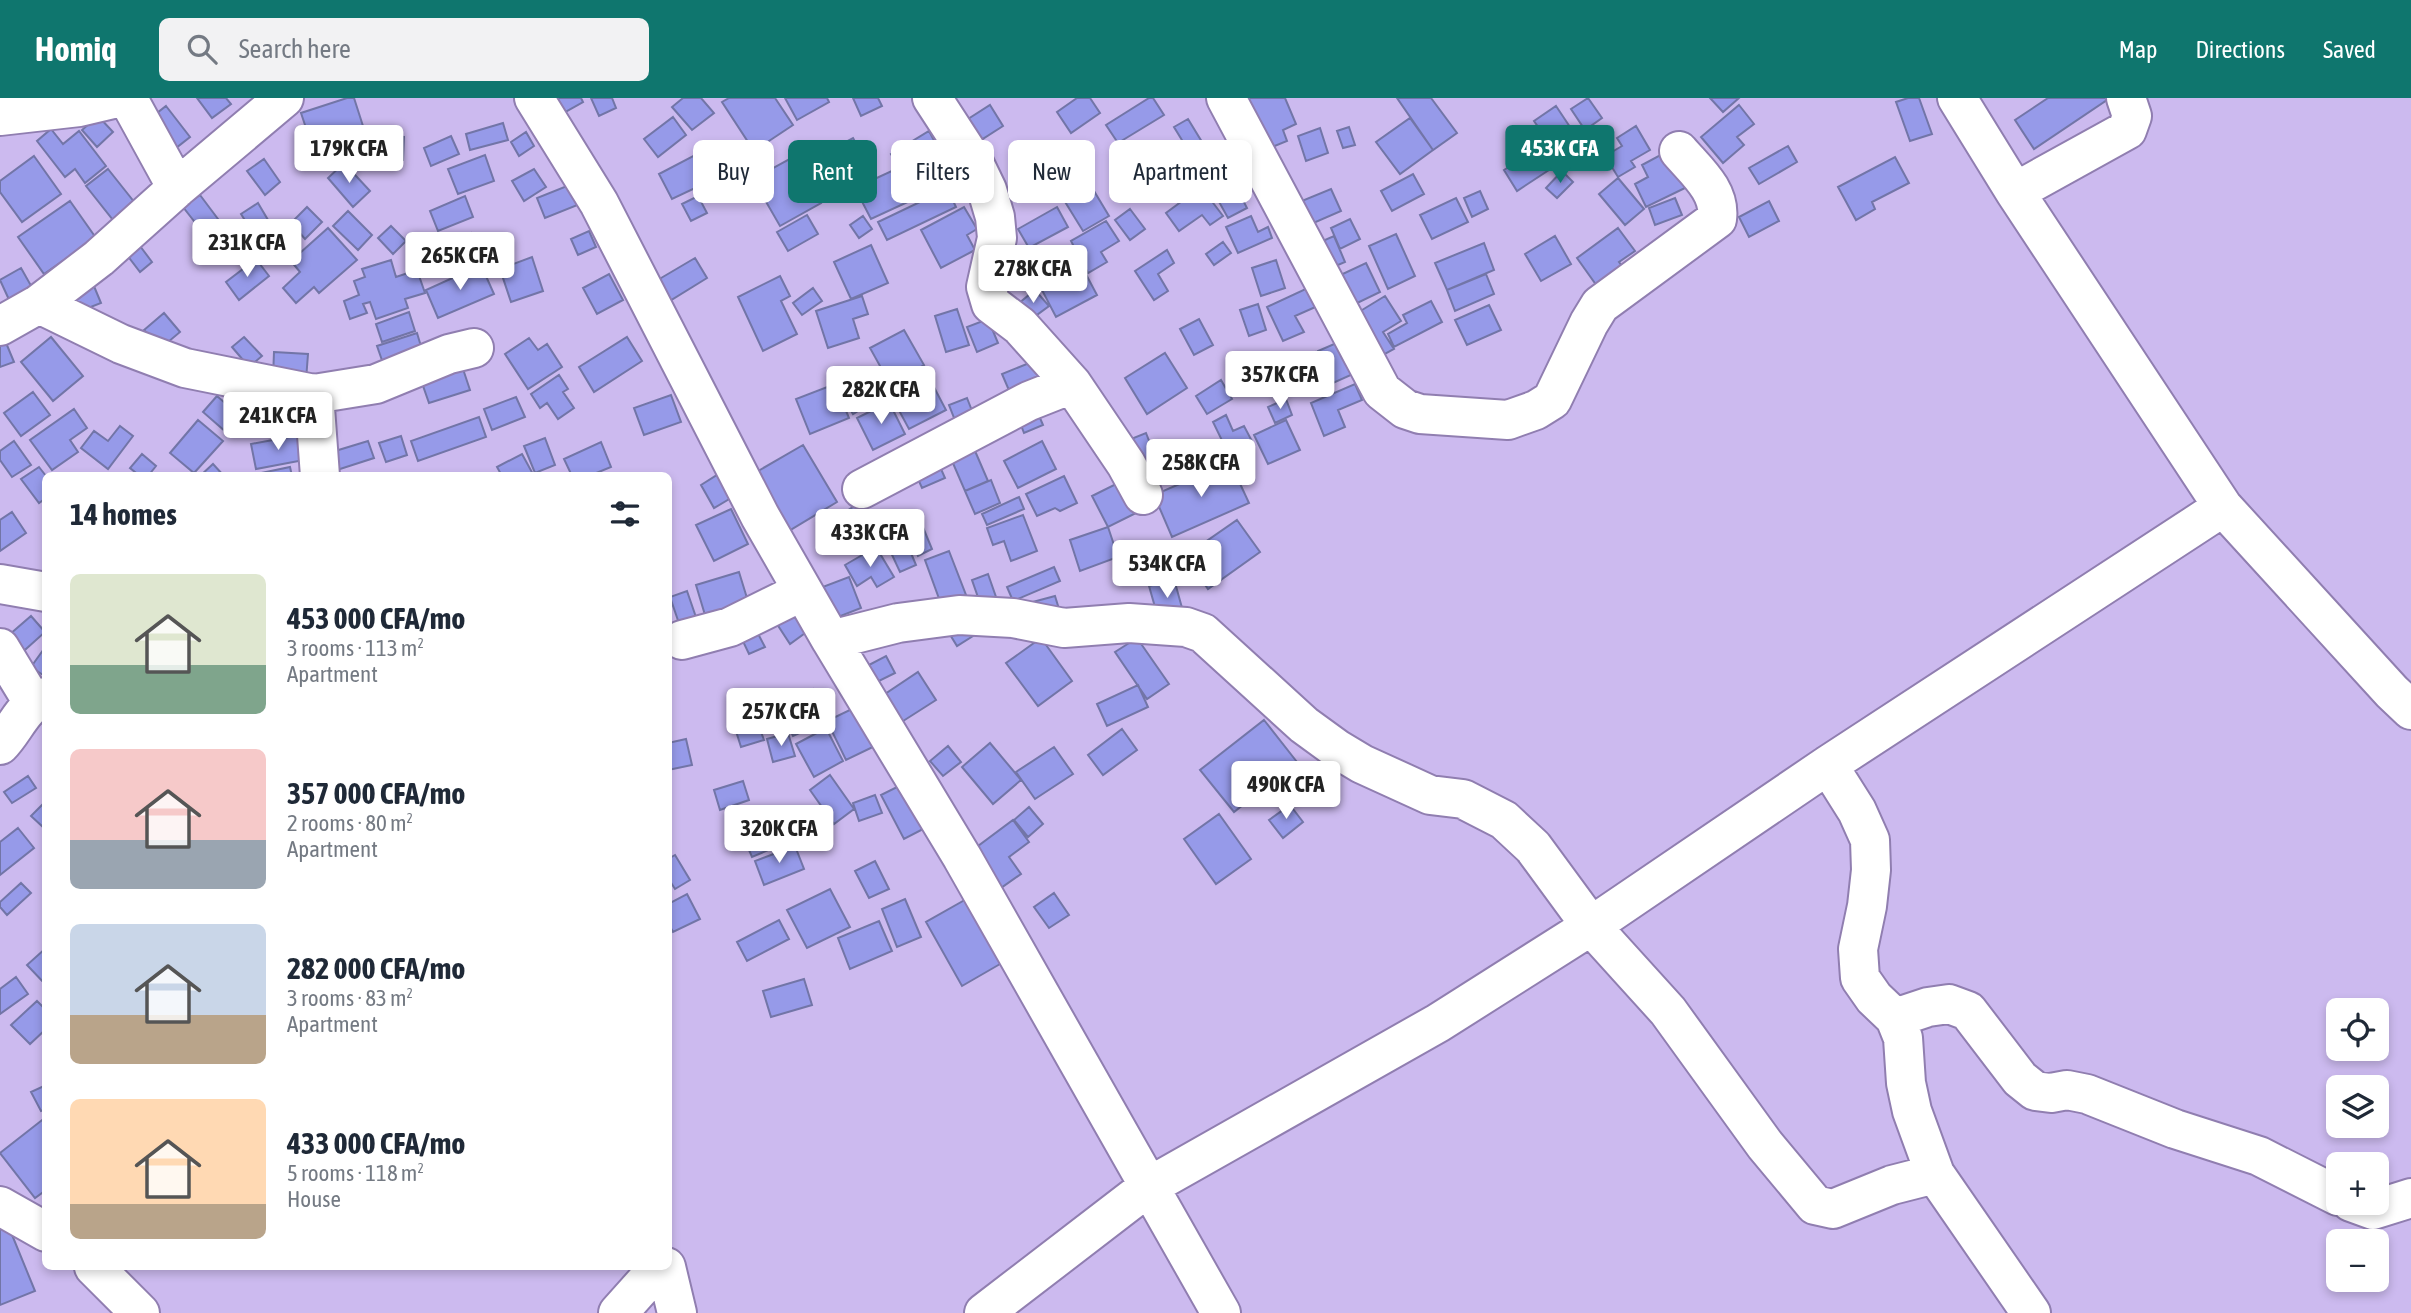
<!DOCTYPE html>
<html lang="en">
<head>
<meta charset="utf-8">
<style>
	body { margin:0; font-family:"Asap Condensed",sans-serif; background:#f2f2f3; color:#1f2937; height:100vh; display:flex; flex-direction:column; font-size:26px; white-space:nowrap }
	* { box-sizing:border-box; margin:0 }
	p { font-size:23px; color:#747a83 }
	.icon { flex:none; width:38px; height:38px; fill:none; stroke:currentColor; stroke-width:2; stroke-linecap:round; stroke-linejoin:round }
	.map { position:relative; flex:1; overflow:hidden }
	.details { position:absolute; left:42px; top:374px; width:630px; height:798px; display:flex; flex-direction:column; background:#fff; border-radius:10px; box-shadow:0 4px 10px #0003 }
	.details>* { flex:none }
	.hud { position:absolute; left:693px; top:42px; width:665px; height:63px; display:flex; gap:14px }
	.tools { position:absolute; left:2326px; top:900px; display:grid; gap:14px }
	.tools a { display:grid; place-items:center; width:63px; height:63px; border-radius:10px; background:#fff; box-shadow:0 4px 10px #0003; font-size:35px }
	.price { position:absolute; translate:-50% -60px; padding:0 16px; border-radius:7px; background:#fff; color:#222; font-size:23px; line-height:46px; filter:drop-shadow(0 2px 4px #0008) }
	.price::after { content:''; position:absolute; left:50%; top:42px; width:21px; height:16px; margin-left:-10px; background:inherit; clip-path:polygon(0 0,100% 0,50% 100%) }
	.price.active { background:#0f766e; color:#fff }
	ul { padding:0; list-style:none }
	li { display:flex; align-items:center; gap:21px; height:175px; padding:0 28px }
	li span { display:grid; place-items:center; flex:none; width:196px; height:140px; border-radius:10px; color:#555 }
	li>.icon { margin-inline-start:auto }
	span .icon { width:84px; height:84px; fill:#fffc; stroke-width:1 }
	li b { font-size:30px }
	h2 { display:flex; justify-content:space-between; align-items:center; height:84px; padding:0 28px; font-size:30px }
	.tag { padding:0 24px; border-radius:10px; background:#fff; box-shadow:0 4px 10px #0003; font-size:24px; line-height:63px }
	.tag.active { background:#0f766e; color:#fff }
	header { display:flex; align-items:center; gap:42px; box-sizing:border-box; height:98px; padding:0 35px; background:#0f766e; color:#fff }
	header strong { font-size:33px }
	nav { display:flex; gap:38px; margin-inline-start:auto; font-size:24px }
	.search { width:490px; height:63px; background:#f2f2f3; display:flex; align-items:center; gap:18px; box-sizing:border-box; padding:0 24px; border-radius:10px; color:#747a83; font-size:26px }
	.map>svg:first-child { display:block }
	.building { fill:#969ae9; stroke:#7275a7; stroke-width:2 }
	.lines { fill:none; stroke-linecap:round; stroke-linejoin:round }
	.minor-casing { stroke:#907eb0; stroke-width:42 }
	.minor { stroke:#fff; stroke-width:38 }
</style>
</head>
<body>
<header>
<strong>Homiq</strong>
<div class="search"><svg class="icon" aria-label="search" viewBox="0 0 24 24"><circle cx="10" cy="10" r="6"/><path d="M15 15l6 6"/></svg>Search here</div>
<nav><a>Map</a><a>Directions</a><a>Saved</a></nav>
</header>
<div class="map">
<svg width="2411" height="1215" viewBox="0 0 2411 1215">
	<rect width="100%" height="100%" fill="#ccbaef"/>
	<path class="building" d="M197 0H226L231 6 212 20Z
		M347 0H354L363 28 311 45 301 15Z
		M549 0H581L583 4 558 18Z
		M591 0H612L616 10 599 18Z
		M683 0H701L714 15 692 32 672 9Z
		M729 0H775L793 27 754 53 722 4Z
		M785 0H827L829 4 797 22Z
		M853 0H878L882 8 861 18Z
		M1077 0H1090L1100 15 1071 35 1057 14Z
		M1149 0H1153L1164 17 1118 45 1106 27Z
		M1242 0H1285L1296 26 1283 32 1287 43 1265 52Z
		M1397 0H1431L1457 35 1433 52Z
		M1588 0 1602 20 1585 32 1571 11Z
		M1710 0H1739L1723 14Z
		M1908 0H1919L1932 36 1910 43 1896 4Z
		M2048 0H2110L2034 51 2015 22Z
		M990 7 1003 28 981 42 968 21Z
		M1739 7 1754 26 1737 39 1744 47 1723 65 1701 39Z
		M166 8 190 39 176 50 152 19Z
		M1556 8 1578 41 1557 56 1534 23Z
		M98 18 113 34 97 49 82 32Z
		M673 19 686 37 658 59 644 41Z
		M1410 20 1433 52 1400 76 1376 44Z
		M1188 21 1202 44 1188 52 1174 29Z
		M503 25 508 42 470 52 466 36Z
		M1636 28 1650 52 1631 63 1635 69 1618 79 1605 58 1622 48 1617 40Z
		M1349 29 1355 47 1343 50 1337 33Z
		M1320 30 1328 55 1306 63 1298 38Z
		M51 31 63 46 79 33 106 68 85 85 75 71 65 79 37 43Z
		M929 33 940 54 903 76 891 56Z
		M526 34 534 48 519 58 511 44Z
		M366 37 404 39 403 62 365 60Z
		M451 38 459 56 431 68 424 50Z
		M853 40 872 76 829 100 810 63Z
		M1788 48 1797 64 1759 86 1749 70Z
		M1220 49 1227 62 1211 70 1204 57Z
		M1539 50 1552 70 1517 93 1504 72Z
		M1666 54 1685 90 1646 109 1635 86 1648 79 1642 67Z
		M697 56 710 83 672 101 659 76Z
		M485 57 494 83 458 96 448 71Z
		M34 58 61 96 22 124 0 94V83Z
		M795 58 821 105 780 128 753 81Z
		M1895 59 1909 85 1872 104 1875 111 1856 122 1838 89Z
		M264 61 280 84 265 97 247 73Z
		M344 65 370 93 353 109 328 80Z
		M108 71 139 110 117 127 86 88Z
		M534 71 546 89 524 103 512 83Z
		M896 71 912 102 871 121 855 90Z
		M939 73 956 109 887 142 878 124 920 104 912 85Z
		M1562 73 1573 84 1557 100 1546 90Z
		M1413 76 1424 96 1392 113 1381 93Z
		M1085 78 1109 118 1083 133 1059 94Z
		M1618 80 1644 111 1625 127 1599 96Z
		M1233 83 1247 110 1228 120 1213 93Z
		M577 84 585 104 545 120 537 100Z
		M1201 89 1223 118 1210 127 1202 117 1179 133 1166 115Z
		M1331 91 1341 113 1302 130 1292 107Z
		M1480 93 1488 111 1472 119 1464 100Z
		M200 97 221 125 205 137 183 109Z
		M465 98 473 119 438 133 430 113Z
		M698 98 707 115 691 123 682 106Z
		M1456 100 1468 124 1432 141 1420 117Z
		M1675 100 1682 117 1655 127 1649 110Z
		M70 103 96 140 44 176 18 139Z
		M1769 103 1779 123 1749 139 1739 119Z
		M258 105 268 122 251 132 241 116Z
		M307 109 322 124 305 141 291 125Z
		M964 109 977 131 967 137 975 152 941 170 921 132Z
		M1057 109 1068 129 1029 150 1018 131Z
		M1130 111 1145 131 1130 142 1115 122Z
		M348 113 372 137 358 152 333 128Z
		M807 117 818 136 788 153 777 134Z
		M863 118 872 131 859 140 850 127Z
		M1251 118 1258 134 1268 129 1272 140 1238 155 1226 129Z
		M1350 121 1360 141 1340 151 1331 130Z
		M1106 123 1119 143 1101 154 1107 164 1088 175 1071 143Z
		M391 128 406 143 393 156 378 140Z
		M287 130 299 142 286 156 273 144Z
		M328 130 357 162 319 195 314 189 296 205 283 190 300 174 291 163Z
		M1618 130 1635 153 1619 164 1628 176 1602 195 1577 160Z
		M589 133 596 149 578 157 571 141Z
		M471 135 478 158 448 167 441 144Z
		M1396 136 1415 178 1388 191 1369 148Z
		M1334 138 1345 164 1322 174 1311 148Z
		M1555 138 1571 166 1541 183 1525 156Z
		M1223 144 1231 155 1214 167 1206 156Z
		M1484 145 1494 172 1447 192 1435 165Z
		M871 147 888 185 851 201 834 164Z
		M140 148 152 164 140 174 127 157Z
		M1071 148 1097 197 1056 219 1030 169Z
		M1167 152 1174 165 1158 176 1168 193 1154 202 1135 173Z
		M532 159 543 193 511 204 500 171Z
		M695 160 707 180 668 204 656 183Z
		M256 161 269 178 239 202 226 184Z
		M391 162 396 179 417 172 425 195 405 201 408 210 376 221 370 204 363 206 367 215 350 221 344 203 359 197 354 183 365 179 362 171Z
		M1276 162 1285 190 1261 198 1252 170Z
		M1366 165 1380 194 1347 210 1332 181Z
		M481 167 494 196 438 220 426 192Z
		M21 170 34 193 11 206 0 182Z
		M609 176 623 202 597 216 583 190Z
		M1486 176 1494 196 1455 213 1447 192Z
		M780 178 790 198 781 203 797 236 763 253 738 199Z
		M91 181 101 205 78 214 68 192Z
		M1312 188 1320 207 1295 218 1304 234 1283 243 1267 209Z
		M813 190 822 203 802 217 793 205Z
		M1035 192 1049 208 1030 222 1018 206Z
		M862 198 868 216 853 221 859 240 828 250 816 213Z
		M1385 198 1401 223 1383 234 1394 251 1374 262 1349 220Z
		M1431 203 1442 224 1394 249 1388 236 1407 225 1403 217Z
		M1258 206 1266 232 1249 238 1240 212Z
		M1489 207 1501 232 1467 247 1455 222Z
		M957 211 969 247 946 254 935 218Z
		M409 214 415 233 382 244 376 226Z
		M164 215 180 234 161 250 144 232Z
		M988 221 998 245 977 254 967 229Z
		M1199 221 1213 247 1194 257 1180 231Z
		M904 232 924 267 890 286 870 250Z
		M417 235 423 255 384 268 377 248Z
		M51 239 83 278 53 303 21 264Z
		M244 239 262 258 249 269 232 249Z
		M627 239 642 263 594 294 579 269Z
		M4 240 14 264 0 269V241Z
		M529 240 538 252 547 246 562 269 528 291 505 256Z
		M1348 240 1362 272 1333 285 1318 253Z
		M274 254 308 256 306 282 273 280Z
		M1315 254 1328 289 1305 297 1292 262Z
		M1165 255 1187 290 1147 316 1125 280Z
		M1039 261 1048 282 1011 297 1002 276Z
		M462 268 470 292 429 305 421 282Z
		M926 274 946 312 909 331 889 294Z
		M876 276 887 295 853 316 842 297Z
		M559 277 568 291 563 294 574 310 558 321 547 305 540 310 531 296Z
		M1221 282 1232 301 1207 316 1196 298Z
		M835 286 849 320 810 336 796 301Z
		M1355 286 1362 302 1338 312 1345 329 1324 338 1311 305Z
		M33 294 50 317 21 338 4 315Z
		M671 297 681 324 644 337 634 310Z
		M217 298 240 318 226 334 203 314Z
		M516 299 525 319 492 332 484 311Z
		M967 300 976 323 958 330 949 307Z
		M1286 301 1292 317 1275 325 1268 309Z
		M889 304 905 336 873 352 857 320Z
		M1034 306 1043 327 1024 335 1016 314Z
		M74 311 87 330 70 342 78 354 52 372 30 342Z
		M1226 317 1233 333 1244 328 1254 347 1230 359 1213 324Z
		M479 319 486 339 418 363 411 343Z
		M198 322 223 343 194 375 170 355Z
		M1286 322 1300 352 1268 366 1254 337Z
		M120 328 133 338 108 371 81 350 94 333 108 343Z
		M1146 335 1160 371 1140 379 1126 343Z
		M300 337 304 362 256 371 251 346Z
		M401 338 407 357 386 364 379 345Z
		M545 340 555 367 535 375 524 348Z
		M14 343 31 367 12 379 0 362V353Z
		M368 343 374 360 337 372 332 354Z
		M1042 343 1056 371 1018 390 1004 363Z
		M601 344 611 369 589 378H572L564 361Z
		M972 346 988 383 965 393 949 356Z
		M803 347 837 404 787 434 753 376Z
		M142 356 156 368 148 378H140L130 370Z
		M522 356 534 378H502L497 369Z
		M937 362 945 380 922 390 914 372Z
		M1230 364 1249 405 1172 439 1154 397Z
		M213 366 224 378H200Z
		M39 369 46 378V400L39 405 21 381Z
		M290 369 292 378H252V377Z
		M717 377 731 400 714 410 701 387Z
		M1064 378 1077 405 1060 413 1055 410 1037 418 1026 396Z
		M1126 381 1142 412 1108 429 1092 398Z
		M991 382 1000 405 975 416 965 393Z
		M1019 399 1024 411 987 427 982 416Z
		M859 405 872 425 833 449 821 430Z
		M731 411 748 446 714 463 696 427Z
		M12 414 26 435 0 453V422Z
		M1023 417 1037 453 1011 463 1004 443 993 447 987 430Z
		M1237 422 1260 454 1208 491 1185 458Z
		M922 427 932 451 918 458 907 433Z
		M1108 429 1118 459 1080 473 1070 442Z
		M903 436 916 467 900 474 886 444Z
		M876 449 894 479 877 489 871 479 857 488 845 467Z
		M949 453 966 497 941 506 925 462Z
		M1054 469 1060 483 1013 503 1007 489Z
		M739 474 751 513 708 527 696 487Z
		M988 476 996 499 980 505 972 482Z
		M849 479 861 510 833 521 820 490Z
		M1174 481 1184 517 1159 523 1149 488Z
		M687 493 699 528 682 534 670 499Z
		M1055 498 1059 511 1029 505Z
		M797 508 812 530 790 546 775 523Z
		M31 518 45 534 17 559 2 543Z
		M964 525 973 538 957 548 949 535Z
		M755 530 765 549 749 556 740 537Z
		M1041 540 1072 583 1038 608 1006 565Z
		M1137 540 1169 586 1147 601 1115 554Z
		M46 548V579L31 569Z
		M886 558 895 575 875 585 867 568Z
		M918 574 936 602 900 625 882 598Z
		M1138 587 1148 609 1107 628 1097 606Z
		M813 591 827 623 793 638 779 607Z
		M858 608 877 647 846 662 827 623Z
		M1264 622 1297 664 1234 714 1200 672Z
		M757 623 764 642 741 649 735 630Z
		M826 630 843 663 814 679 796 646Z
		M1122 631 1137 652 1103 677 1088 657Z
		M788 635 795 658 773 664 767 641Z
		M686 641 692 667 668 672V645Z
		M990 645 1021 682 993 706 962 669Z
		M948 648 961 664 943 678 930 663Z
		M1054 649 1073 676 1035 701 1016 674Z
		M830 677 854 711 834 726 810 692Z
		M28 678 36 690 12 705 4 694Z
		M743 683 749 702 720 712 714 692Z
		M903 686 927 729 904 741 881 697Z
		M875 697 882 715 859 723 853 705Z
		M46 703V726L43 729 31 718Z
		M1290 707 1303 724 1283 740 1269 722Z
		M1029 709 1043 726 1028 739 1014 722Z
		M1219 716 1251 761 1216 786 1184 741Z
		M785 720 794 741 752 759 743 738Z
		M1013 722 1029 744 1009 759 1021 776 998 792 970 754Z
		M18 730 34 750 0 777V744Z
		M795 748 804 771 764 787 755 763Z
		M675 757 690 782 675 791 668 780V761Z
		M875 763 889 791 869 800 855 773Z
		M21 785 31 795 7 817 0 809V804Z
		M830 791 850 829 807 850 787 812Z
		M1054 795 1069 817 1049 830 1034 809Z
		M687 796 700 821 673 834 668 825V806Z
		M970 799 1007 862 962 888 926 824Z
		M905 801 921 839 897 849 882 811Z
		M779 822 789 841 747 863 737 844Z
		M879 823 892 853 850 871 838 840Z
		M46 850V887L27 867Z
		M16 879 28 896 0 916V891Z
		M804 881 812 907 771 919 763 893Z
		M37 903 46 912V931L30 946 11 927Z
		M46 987V1011L41 1013 31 994Z
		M46 1019V1092L35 1100 0 1055Z
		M8 1127 35 1193 0 1207V1130Z"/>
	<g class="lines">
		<g class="minor-casing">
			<path id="minor" d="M124 0 132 8 177 90
				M534 0 599 105 760 418 831 542 962 759 1221 1215
				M932 0 973 63 987 92 995 119 997 140 986 189 991 206 1020 228 1072 286 1126 366 1143 397
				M1226 0 1382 293 1405 311 1420 316 1508 322 1536 312 1552 302 1589 225 1600 207 1717 121C1721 93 1696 73 1679 53
				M1957 0 2015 94 2223 409 2392 594 2411 612
				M0 18 79 9 117 0
				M2015 94 2127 32 2132 18 2126 0
				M39 206 121 246 185 270 314 296 376 286 449 256 474 250
				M0 228 39 206 99 160 177 90 284 0
				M314 296 320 378
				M862 391 1029 303 1072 286
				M0 486 46 494
				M682 542 730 529 803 493
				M831 542 898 525 959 517 1013 520 1064 530 1129 525 1186 529 1203 535 1304 627 1337 651 1362 666 1430 697 1463 701 1504 722 1533 749 1591 828 1668 913 1765 1047 1815 1107 1833 1111 1892 1087 1935 1076
				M0 550 32 603
				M0 647C16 631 23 606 46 599
				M1828 667 1857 713 1870 742 1871 772 1867 808 1858 851 1860 880 1874 900 1895 920 1903 940 1906 985 1912 1013 1935 1076 2031 1215
				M1895 920 1928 909 1949 906 1968 913 2020 981 2035 993 2051 995 2067 992 2087 996 2175 1031 2259 1058 2338 1098
				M2351 1104 2373 1112 2411 1100
				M0 1108 46 1134
				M94 1169 140 1215
				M666 1169 677 1215
				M618 1215 659 1169
				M984 1215 1148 1089 1438 925 1591 828 1828 667 2223 409"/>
		</g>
		<use href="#minor" class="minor"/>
	</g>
</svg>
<div class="tools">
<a><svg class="icon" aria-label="locate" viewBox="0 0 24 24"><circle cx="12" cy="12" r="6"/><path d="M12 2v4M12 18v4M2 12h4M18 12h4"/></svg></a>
<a><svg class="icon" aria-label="layers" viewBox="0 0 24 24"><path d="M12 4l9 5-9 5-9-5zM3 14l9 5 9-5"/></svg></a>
<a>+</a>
<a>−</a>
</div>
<b class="price" style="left:349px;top:87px">179K CFA</b>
<b class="price active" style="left:1560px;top:87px">453K CFA</b>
<b class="price" style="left:247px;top:181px">231K CFA</b>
<b class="price" style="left:460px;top:194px">265K CFA</b>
<b class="price" style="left:1033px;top:207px">278K CFA</b>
<b class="price" style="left:1280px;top:313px">357K CFA</b>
<b class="price" style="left:881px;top:328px">282K CFA</b>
<b class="price" style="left:278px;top:354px">241K CFA</b>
<b class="price" style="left:1201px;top:401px">258K CFA</b>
<b class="price" style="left:870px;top:471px">433K CFA</b>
<b class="price" style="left:1167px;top:502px">534K CFA</b>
<b class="price" style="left:781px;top:650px">257K CFA</b>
<b class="price" style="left:1286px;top:723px">490K CFA</b>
<b class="price" style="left:779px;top:767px">320K CFA</b>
<div class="hud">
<a class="tag">Buy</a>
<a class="tag active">Rent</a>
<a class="tag">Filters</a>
<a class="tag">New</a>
<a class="tag">Apartment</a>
</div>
<section class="details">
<h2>14 homes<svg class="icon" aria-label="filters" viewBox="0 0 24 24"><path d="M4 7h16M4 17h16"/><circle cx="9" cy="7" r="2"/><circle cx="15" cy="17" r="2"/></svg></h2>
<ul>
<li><span style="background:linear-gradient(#dfe7d0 65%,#7fa58c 0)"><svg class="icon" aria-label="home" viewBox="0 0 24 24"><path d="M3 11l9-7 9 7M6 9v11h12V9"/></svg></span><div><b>453 000 CFA/mo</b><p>3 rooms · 113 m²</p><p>Apartment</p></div></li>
<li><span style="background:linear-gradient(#f6c9c9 65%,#9aa5b1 0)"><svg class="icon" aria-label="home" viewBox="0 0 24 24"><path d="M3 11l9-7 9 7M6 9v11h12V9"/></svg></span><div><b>357 000 CFA/mo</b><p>2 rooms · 80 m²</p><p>Apartment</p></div></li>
<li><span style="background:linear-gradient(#c9d6e8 65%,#b9a48a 0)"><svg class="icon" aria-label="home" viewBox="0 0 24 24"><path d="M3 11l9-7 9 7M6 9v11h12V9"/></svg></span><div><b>282 000 CFA/mo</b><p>3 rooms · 83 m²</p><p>Apartment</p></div></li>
<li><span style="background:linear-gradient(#ffd9b3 75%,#b9a48a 0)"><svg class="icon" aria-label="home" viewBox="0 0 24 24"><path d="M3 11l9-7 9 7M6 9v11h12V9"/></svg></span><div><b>433 000 CFA/mo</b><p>5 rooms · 118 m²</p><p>House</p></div></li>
</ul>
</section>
</div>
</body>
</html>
